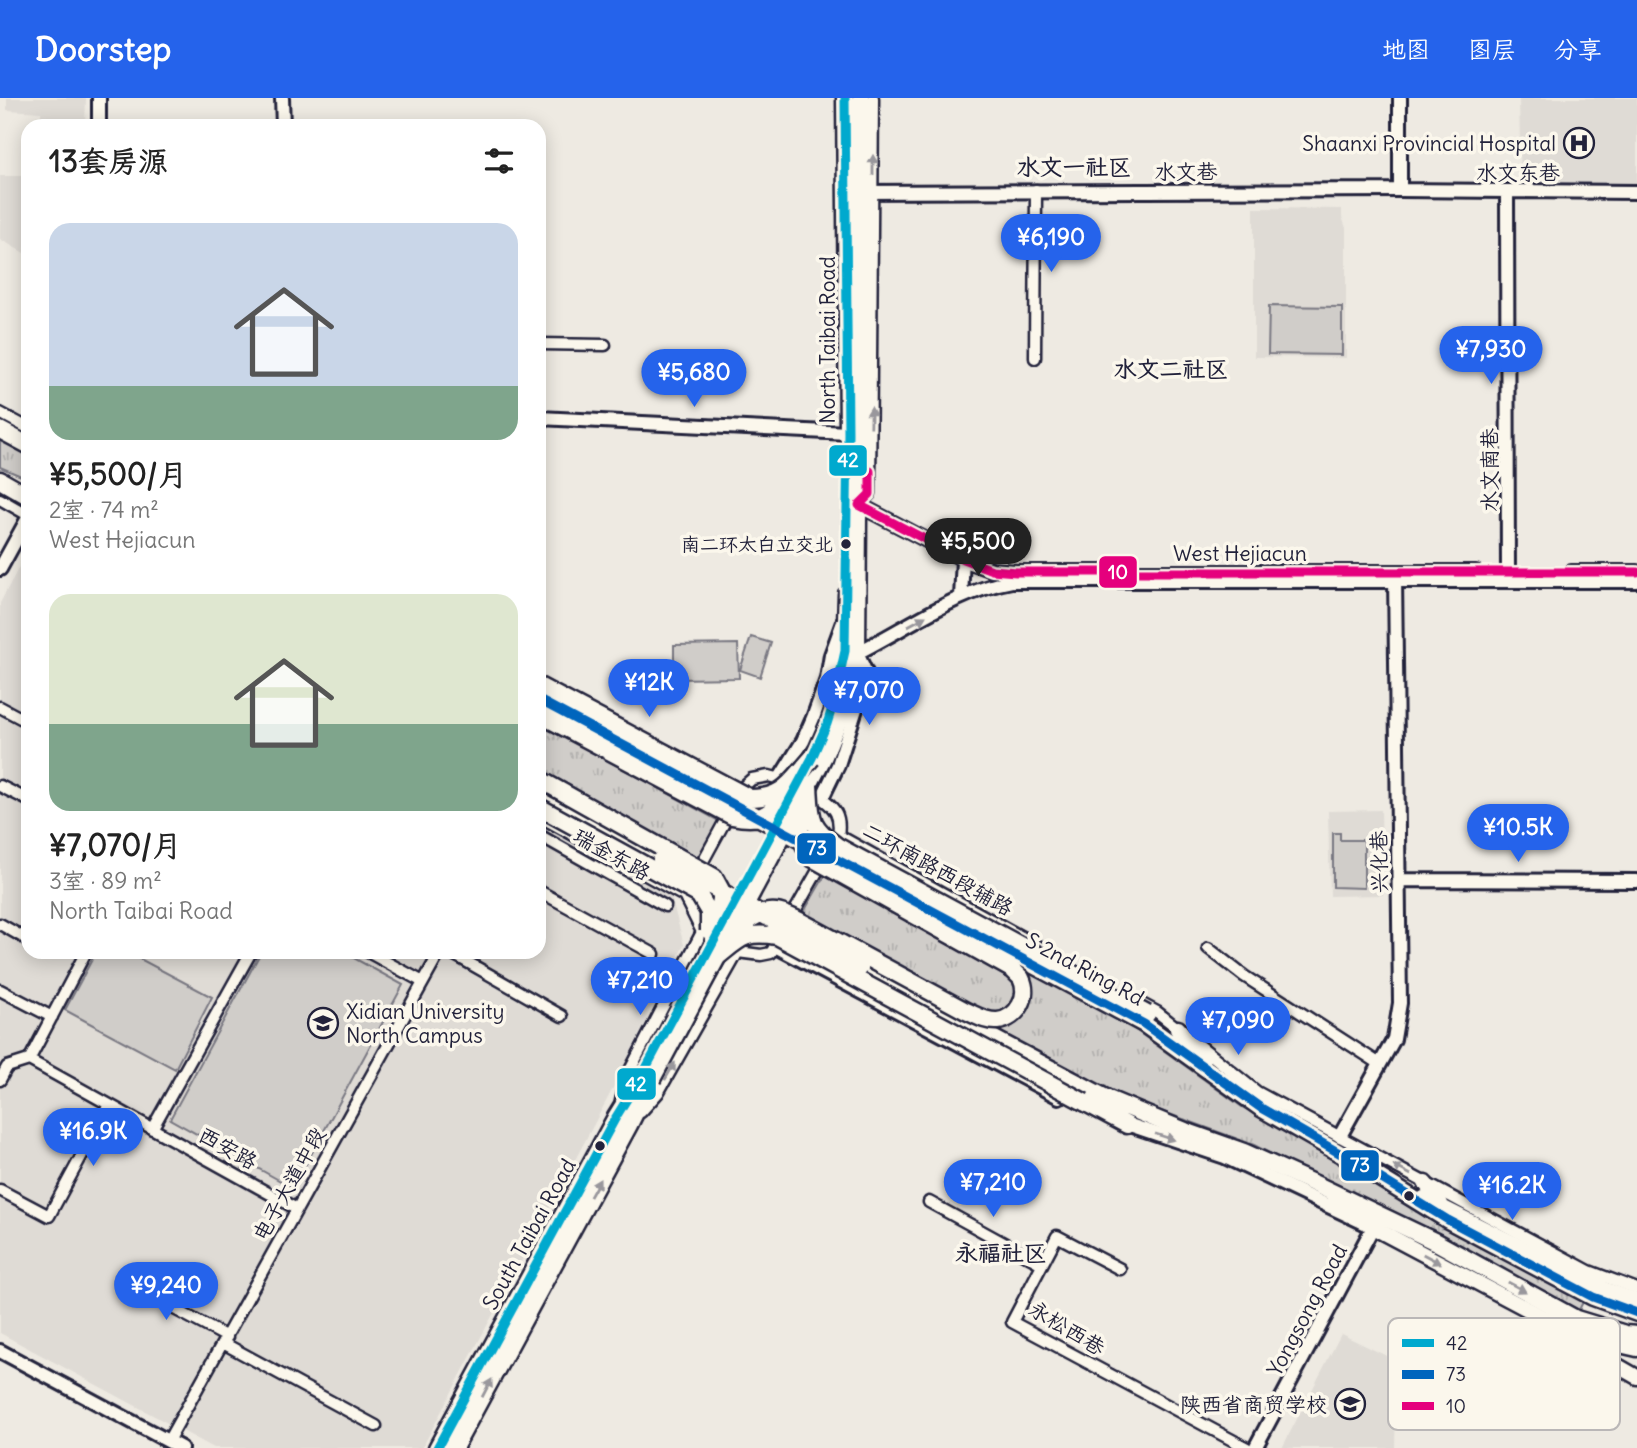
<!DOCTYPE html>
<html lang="zh">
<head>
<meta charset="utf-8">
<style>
	body { margin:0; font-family:Delius,"LXGW WenKai TC",sans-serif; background:#f2f2f2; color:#222; height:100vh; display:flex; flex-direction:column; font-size:26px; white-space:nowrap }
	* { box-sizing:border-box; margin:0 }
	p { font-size:23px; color:#767676 }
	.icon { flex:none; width:38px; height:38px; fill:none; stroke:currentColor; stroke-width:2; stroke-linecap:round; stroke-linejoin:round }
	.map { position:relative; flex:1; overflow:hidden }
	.side { position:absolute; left:21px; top:21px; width:525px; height:840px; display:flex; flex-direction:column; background:#fff; border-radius:21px; box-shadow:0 4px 18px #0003 }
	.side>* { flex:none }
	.price { position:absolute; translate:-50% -60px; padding:0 16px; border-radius:24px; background:#2563eb; color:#fff; font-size:23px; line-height:46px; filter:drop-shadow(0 2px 4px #0008) }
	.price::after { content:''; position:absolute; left:50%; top:42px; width:21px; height:16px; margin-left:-10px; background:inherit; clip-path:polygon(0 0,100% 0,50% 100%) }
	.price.on { background:#222; color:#fff }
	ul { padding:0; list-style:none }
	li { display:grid; align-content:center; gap:14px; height:371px; padding:0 28px }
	li span { display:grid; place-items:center; height:217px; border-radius:21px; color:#555 }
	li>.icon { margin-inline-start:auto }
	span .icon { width:126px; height:126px; fill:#fffc; stroke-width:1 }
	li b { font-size:30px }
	h2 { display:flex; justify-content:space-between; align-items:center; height:84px; padding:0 28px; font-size:30px }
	header { display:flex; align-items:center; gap:42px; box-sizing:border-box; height:98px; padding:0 35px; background:#2563eb; color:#fff }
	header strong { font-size:33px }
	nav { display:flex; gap:38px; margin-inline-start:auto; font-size:24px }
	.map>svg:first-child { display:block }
	.built { fill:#dfdbd5 }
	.grass { fill:url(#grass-tufts); stroke:#797882; stroke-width:2 }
	.green { fill:#d0cdc9; stroke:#797882; stroke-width:2 }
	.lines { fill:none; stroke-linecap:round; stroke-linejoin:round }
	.minor-casing { stroke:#22223b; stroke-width:15 }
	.tertiary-casing { stroke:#22223b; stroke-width:18 }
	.secondary-casing { stroke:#22223b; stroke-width:19 }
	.primary-casing { stroke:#22223b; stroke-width:21 }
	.trunk-casing { stroke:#22223b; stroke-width:21 }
	.minor { stroke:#fbf7ec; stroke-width:10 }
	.tertiary { stroke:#fbf7ec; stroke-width:12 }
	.secondary { stroke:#fbf7ec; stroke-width:14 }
	.primary { stroke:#fbf7ec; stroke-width:16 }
	.trunk { stroke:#fbf7ec; stroke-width:16 }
	.primary-bridge-casing { stroke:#22223b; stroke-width:21; stroke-linecap:butt }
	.trunk-bridge-casing { stroke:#22223b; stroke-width:21; stroke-linecap:butt }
	.primary-bridge { stroke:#fbf7ec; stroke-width:16 }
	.trunk-bridge { stroke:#fbf7ec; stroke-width:16 }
	.bus-1-casing { stroke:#fbf7ec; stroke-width:14 }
	.bus-2-casing { stroke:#fbf7ec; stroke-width:14 }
	.bus-3-casing { stroke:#fbf7ec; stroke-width:14 }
	.bus-1 { stroke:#00a9ce; stroke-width:9 }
	.bus-2 { stroke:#0065bd; stroke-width:9 }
	.bus-3 { stroke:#e5007d; stroke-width:9 }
	.oneway { fill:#99979c }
	.bus-dot { fill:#22223b; stroke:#fbf7ec; stroke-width:2.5 }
	.labels { text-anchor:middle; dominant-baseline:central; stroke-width:7; stroke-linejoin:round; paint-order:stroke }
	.bus-label { font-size:19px; fill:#22223b; stroke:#fbf7ec; text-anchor:end }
	.poi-label { font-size:21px; fill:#22223b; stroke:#fbf7ec; text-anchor:end }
	.street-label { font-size:21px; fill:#22223b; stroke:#fbf7ec }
	.neighbourhood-label { font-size:23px; font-weight:bold; fill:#22223b; stroke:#fbf7ec }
	.key { fill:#fbf7ec; stroke:#bab7b7; stroke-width:2 }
	.key-label { font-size:19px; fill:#22223b }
	.line-badge { stroke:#fbf7ec; stroke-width:2.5 }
	.badge-label { font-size:19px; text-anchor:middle; font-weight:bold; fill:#fff }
</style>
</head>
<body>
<header>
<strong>Doorstep</strong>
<nav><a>地图</a><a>图层</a><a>分享</a></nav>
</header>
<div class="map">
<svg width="1637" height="1350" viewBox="0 0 1637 1350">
	<defs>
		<pattern id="grass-tufts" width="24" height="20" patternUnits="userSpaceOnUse" patternTransform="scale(1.75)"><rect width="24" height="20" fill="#d0cdc9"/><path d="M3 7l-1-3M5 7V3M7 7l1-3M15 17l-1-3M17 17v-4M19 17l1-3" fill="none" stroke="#b2b0ae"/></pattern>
	</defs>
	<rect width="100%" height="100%" fill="#eeeae2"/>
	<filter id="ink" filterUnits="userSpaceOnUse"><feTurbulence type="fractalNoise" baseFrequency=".0143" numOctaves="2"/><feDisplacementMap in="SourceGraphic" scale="14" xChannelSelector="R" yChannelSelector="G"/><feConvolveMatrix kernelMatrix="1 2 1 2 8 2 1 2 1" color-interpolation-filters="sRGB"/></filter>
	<g filter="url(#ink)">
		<path class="built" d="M7 0H86L85 28H41V14L7 12Z
			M1519 0H1637V90H1521Z
			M0 78H28V143L24 155 0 141V125L1 122 0 121Z
			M1254 110 1342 111V119L1346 130V260L1254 259Z
			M28 452V854H539V725L671 799 684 847 610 996 422 1350H214L0 1235V505Z
			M1381 712 1383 797 1330 798 1328 713Z
			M1341 1236 1397 1263 1395 1350H1282Z"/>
		<path class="grass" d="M0 339 28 357V381L0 369Z
			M539 625 719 723 698 760 539 672Z
			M827 774 1011 876 1017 886 1019 903 1002 918 984 915 802 817Z
			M1022 869 1134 931 1242 1009 1312 1048 1362 1081 1584 1202 1578 1214 1254 1047 1109 994 988 927 1006 926 1029 886Z"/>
		<path class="green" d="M1269 208 1342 209V257L1268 256Z
			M751 539 771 545 760 579 740 572Z
			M738 546 739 580 674 581V547Z
			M1333 735H1340V742H1364V790L1333 789Z
			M96 854H127L212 899 175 971 65 912Z
			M261 854H343L403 887 293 1090 170 1021Z"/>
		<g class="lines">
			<g class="minor-casing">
				<path id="minor" d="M539 246 605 247
					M1035 260 1036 92
					M0 315 28 330
					M0 401 28 417
					M859 407 870 396 873 0
					M0 609 28 624
					M769 678C787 682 827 698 836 715 839 721 839 731 838 737L775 848 771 855 761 857 738 854 702 834 684 798 744 688 752 681Z
					M0 688 28 702
					M539 718 684 798
					M539 737 665 808
					M838 737 1056 858
					M539 793 654 856
					M0 826 28 842
					M1208 850 1244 878 1380 966
					M368 854 423 884
					M449 854 462 861 467 854
					M462 861 562 918
					M0 892 52 919
					M1142 906 1157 914 1181 933
					M1199 947 1257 994 1589 1173 1637 1191
					M29 962 297 1111
					M0 982 7 969 29 962 86 854
					M621 1003 628 976 702 834
					M641 1014 658 995 738 854
					M152 1031 251 854
					M0 1092 49 1118 109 1007
					M929 1104 1042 1166
					M1120 1171 1057 1138 1012 1224 1247 1350
					M120 1182 227 1239
					M223 1245 376 1328
					M168 1343 440 854"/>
			</g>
			<g class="tertiary-casing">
				<path id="tertiary" d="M99 0V28
					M282 0 283 28
					M1400 92V0
					M1507 93 1508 483
					M854 94 1400 92 1637 94
					M539 320 848 335
					M859 407 963 461 992 472 1016 474H1476
					M0 471 28 420
					M1571 474H1637
					M961 499 963 461
					M780 680 803 643 813 620 827 581 831 557 843 524
					M822 700 838 667 867 577 857 555C905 531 959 492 1012 483H1637
					M1399 782 1637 783
					M775 848 1059 999
					M1121 1024 1225 1059 1373 1129 1255 1350
					M1340 1038 1394 941 1400 905 1395 478
					M0 1253 181 1350"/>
			</g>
			<g class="secondary-casing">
				<path id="secondary" d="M1425 1085 1441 1106
					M1334 1100 1380 1133 1565 1231 1602 1243 1637 1251
					M1424 1100 1604 1191 1637 1203
					M1571 1236 1597 1256 1637 1279"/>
			</g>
			<g class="primary-casing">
				<path id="primary" d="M845 0 848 337
					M835 602 845 553 847 496
					M809 687 824 658 842 614 857 555 861 0
					M437 1350 616 1019 645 972
					M454 1350 629 1027 652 981"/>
			</g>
			<g class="trunk-casing">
				<path id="trunk" d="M0 332 28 347
					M0 382 28 398
					M539 602 706 691
					M539 694 661 761
					M923 808 1144 926 1261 1010 1341 1056 1448 1122 1593 1199 1637 1215
					M860 870 1108 1001 1185 1033 1244 1054 1313 1085 1436 1144 1576 1221 1625 1236 1637 1237
					M1178 931 1203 961
					M1084 1004 1127 1027"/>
			</g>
			<use href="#minor" class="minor"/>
			<use href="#tertiary" class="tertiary"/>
			<use href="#secondary" class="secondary"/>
			<use href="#primary" class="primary"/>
			<use href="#trunk" class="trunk"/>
			<g class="primary-bridge-casing">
				<path id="primary-bridge" d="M652 981 803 699"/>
			</g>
			<g class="trunk-bridge-casing">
				<path id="trunk-bridge" d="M539 588 750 700C784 700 791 683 812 660
					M539 616 732 718C766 725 768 714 792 695
					M539 681 714 779 721 792V801L713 846
					M809 687C811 721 809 727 837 748L1147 916
					M706 691 923 808
					M539 709 699 797 709 814V833
					M661 761 860 870
					M727 840C740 829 757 812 776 814 784 815 791 819 798 822L966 913C976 917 986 924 998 923 1018 920 1030 898 1021 880 1020 879 1014 873 1013 872L812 760C796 739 800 724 803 700
					M716 860C741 840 744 833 777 838L1084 1004"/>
			</g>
			<use href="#primary-bridge" class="primary-bridge"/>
			<use href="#trunk-bridge" class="trunk-bridge"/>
			<g class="bus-1-casing">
				<path id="bus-1" d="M437 1350 616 1019 645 972 812 660 827 626 833 607 845 553 848 335 845 0"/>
			</g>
			<g class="bus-2-casing">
				<path id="bus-2" d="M539 602 1144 926 1261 1010 1341 1056 1448 1122 1593 1199 1637 1215"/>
			</g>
			<g class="bus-3-casing">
				<path id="bus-3" d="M870 373V396L859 407 963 461 992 472 1016 474H1637"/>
			</g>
			<use href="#bus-1" class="bus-1"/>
			<use href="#bus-2" class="bus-2"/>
			<use href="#bus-3" class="bus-3"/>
		</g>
		<defs><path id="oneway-solid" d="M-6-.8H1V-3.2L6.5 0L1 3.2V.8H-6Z" transform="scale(1.75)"/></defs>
		<g class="oneway">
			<use href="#oneway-solid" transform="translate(873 67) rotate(-90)"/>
			<use href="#oneway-solid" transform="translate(871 319) rotate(-89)"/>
			<use href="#oneway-solid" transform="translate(917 523) rotate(-29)"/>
			<use href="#oneway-solid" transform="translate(670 973) rotate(-60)"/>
			<use href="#oneway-solid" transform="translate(1165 1039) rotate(18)"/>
			<use href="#oneway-solid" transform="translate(1402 1072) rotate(-152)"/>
			<use href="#oneway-solid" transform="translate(595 1090) rotate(-61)"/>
			<use href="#oneway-solid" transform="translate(1432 1161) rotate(28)"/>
			<use href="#oneway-solid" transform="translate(1517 1189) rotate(29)"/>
			<use href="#oneway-solid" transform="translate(487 1290) rotate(-62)"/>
		</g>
	</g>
	<defs>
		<g id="hospital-ring" transform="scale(1.575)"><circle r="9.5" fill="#fbf7ec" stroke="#22223b" stroke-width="1.5"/><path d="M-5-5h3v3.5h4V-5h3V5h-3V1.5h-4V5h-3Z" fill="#22223b"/></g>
		<g id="university-ring" transform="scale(1.575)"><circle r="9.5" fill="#fbf7ec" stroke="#22223b" stroke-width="1.5"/><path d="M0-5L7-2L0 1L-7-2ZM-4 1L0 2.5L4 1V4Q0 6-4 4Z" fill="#22223b"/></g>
	</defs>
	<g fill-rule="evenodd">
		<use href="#hospital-ring" x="1579" y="45"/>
		<use href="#university-ring" x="323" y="925"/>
		<use href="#university-ring" x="1350" y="1306"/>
	</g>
	<g class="bus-dot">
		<circle cx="846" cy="446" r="6"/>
		<circle cx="600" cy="1048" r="6"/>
		<circle cx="1409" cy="1098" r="6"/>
	</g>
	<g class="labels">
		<g class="bus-label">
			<text x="833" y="446">南二环太白立交北</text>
		</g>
		<g class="poi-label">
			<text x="1556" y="45">Shaanxi Provincial Hospital</text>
			<text x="346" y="913" text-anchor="start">Xidian University<tspan x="346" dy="24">North Campus</tspan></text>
			<text x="1327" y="1306">陕西省商贸学校</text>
		</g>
		<g class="street-label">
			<text x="1186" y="73">水文巷</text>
			<text x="1518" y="74">水文东巷</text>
			<text transform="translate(827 242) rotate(-90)">North Taibai Road</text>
			<text transform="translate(1489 372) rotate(-90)">水文南巷</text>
			<text x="1240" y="455">West Hejiacun</text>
			<text transform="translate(612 756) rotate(29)">瑞金东路</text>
			<text transform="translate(1379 764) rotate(-91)">兴化巷</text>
			<text transform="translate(938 771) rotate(29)">二环南路西段辅路</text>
			<text transform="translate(1085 871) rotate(28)">S 2nd Ring Rd</text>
			<text transform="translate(228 1050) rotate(29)">西安路</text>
			<text transform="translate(289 1086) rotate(-61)">电子大道中段</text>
			<text transform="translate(529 1136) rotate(-61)">South Taibai Road</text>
			<text transform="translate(1307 1212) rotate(-62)">Yongsong Road</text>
			<text transform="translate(1067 1230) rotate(31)">永松西巷</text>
		</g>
		<g class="neighbourhood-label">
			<text x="1074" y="68">水文一社区</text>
			<text x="1171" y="270">水文二社区</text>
			<text x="1001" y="1154">永福社区</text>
		</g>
	</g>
	<rect x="1388" y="1220" width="232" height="112" rx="10" class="key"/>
	<rect x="1402" y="1241" width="32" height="8" fill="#00a9ce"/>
	<rect x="1402" y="1272" width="32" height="9" fill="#0065bd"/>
	<rect x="1402" y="1304" width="32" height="8" fill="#e5007d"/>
	<g class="key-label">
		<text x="1446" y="1252">42</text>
		<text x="1446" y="1283">73</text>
		<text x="1446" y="1315">10</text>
	</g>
	<g class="line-badge">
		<rect x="828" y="346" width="40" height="33" rx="7" fill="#00a9ce"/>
		<rect x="1098" y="457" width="40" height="34" rx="7" fill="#e5007d"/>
		<rect x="796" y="734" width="41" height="33" rx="7" fill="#0065bd"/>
		<rect x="616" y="969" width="41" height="34" rx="7" fill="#00a9ce"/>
		<rect x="1340" y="1051" width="40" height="33" rx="7" fill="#0065bd"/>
	</g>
	<g class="badge-label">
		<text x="848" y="369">42</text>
		<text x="1118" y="481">10</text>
		<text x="817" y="757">73</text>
		<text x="636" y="993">42</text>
		<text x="1360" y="1074">73</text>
	</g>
</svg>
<b class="price" style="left:1051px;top:176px">¥6,190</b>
<b class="price" style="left:1491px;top:288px">¥7,930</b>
<b class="price" style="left:694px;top:311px">¥5,680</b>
<b class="price on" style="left:978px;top:480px">¥5,500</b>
<b class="price" style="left:649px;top:621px">¥12K</b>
<b class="price" style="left:869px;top:629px">¥7,070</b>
<b class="price" style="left:1518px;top:766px">¥10.5K</b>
<b class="price" style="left:640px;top:919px">¥7,210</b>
<b class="price" style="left:1238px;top:959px">¥7,090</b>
<b class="price" style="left:93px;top:1070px">¥16.9K</b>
<b class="price" style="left:993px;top:1121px">¥7,210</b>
<b class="price" style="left:1512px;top:1124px">¥16.2K</b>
<b class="price" style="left:166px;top:1224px">¥9,240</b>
<section class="side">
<h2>13套房源<svg class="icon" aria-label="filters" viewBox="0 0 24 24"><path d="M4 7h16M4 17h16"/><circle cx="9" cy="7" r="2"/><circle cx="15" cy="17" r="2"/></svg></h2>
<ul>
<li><span style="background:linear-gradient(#c9d6e8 75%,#7fa58c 0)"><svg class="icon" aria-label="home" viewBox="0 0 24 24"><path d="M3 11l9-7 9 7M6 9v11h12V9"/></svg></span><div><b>¥5,500/月</b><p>2室 · 74 m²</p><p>West Hejiacun</p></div></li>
<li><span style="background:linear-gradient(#dfe7d0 60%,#7fa58c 0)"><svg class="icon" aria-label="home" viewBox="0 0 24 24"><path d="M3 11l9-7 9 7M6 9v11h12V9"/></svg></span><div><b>¥7,070/月</b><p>3室 · 89 m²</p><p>North Taibai Road</p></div></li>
</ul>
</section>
</div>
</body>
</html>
